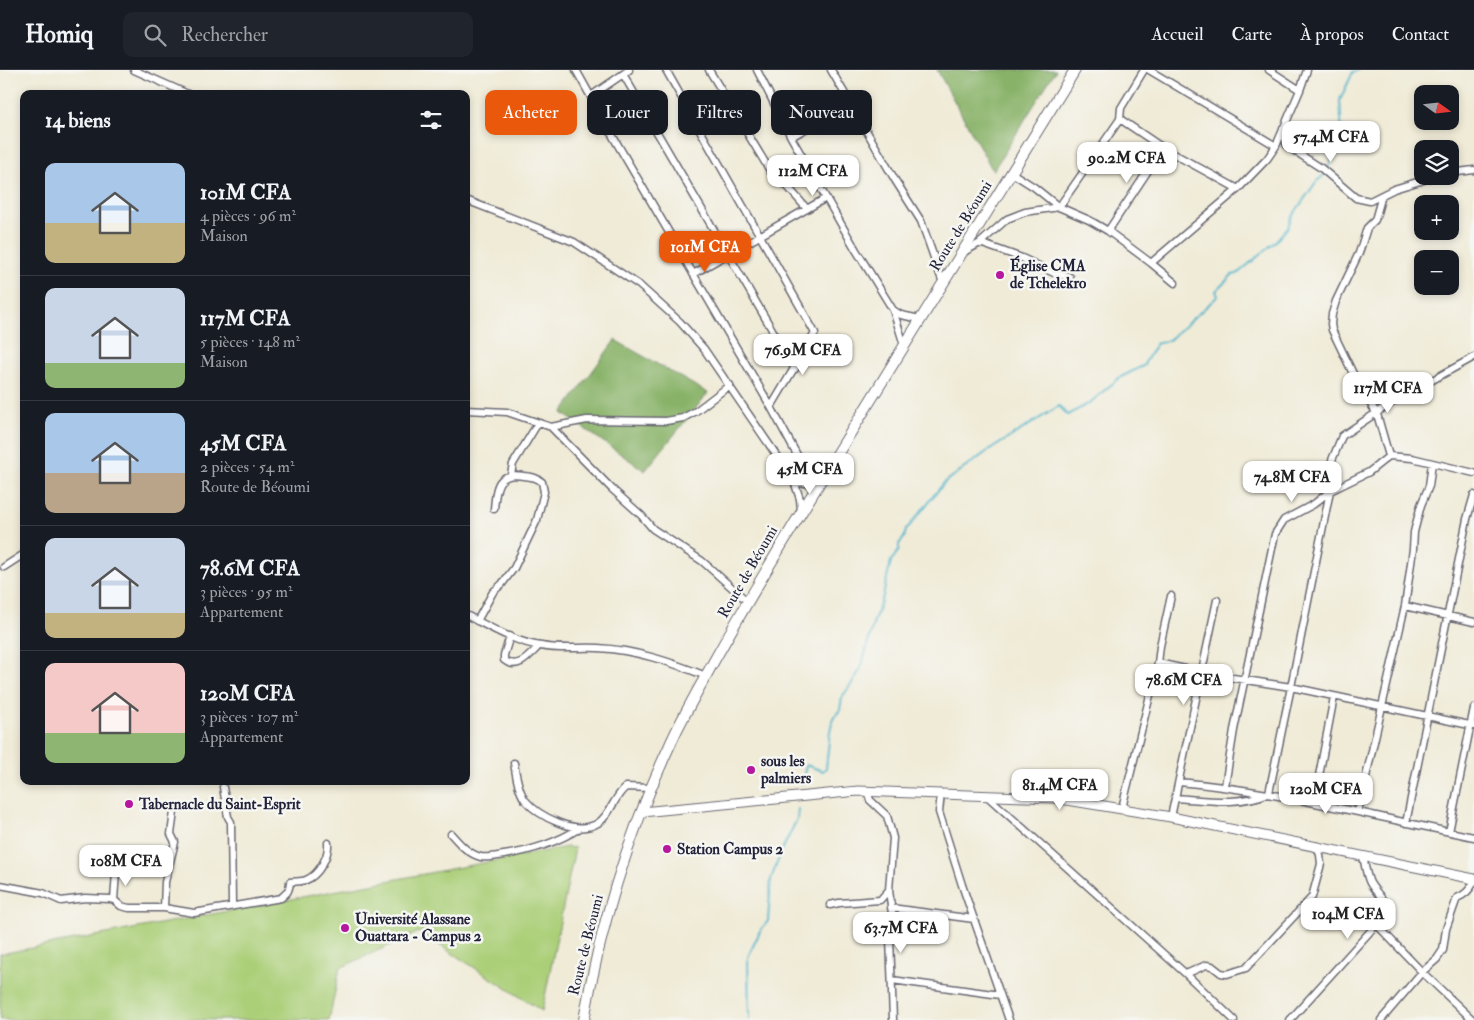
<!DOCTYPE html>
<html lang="fr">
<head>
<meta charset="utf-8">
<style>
	body { margin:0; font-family:"IM FELL Double Pica",serif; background:#20242c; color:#f1f3f6; height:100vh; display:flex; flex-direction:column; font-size:19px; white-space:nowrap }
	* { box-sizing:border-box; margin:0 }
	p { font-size:16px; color:#9ea1a6 }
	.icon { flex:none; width:28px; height:28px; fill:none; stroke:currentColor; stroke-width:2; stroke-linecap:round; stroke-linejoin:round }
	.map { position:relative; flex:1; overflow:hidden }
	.drawer { position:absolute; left:20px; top:20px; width:450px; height:695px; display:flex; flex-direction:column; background:#171b24; border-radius:10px; box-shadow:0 2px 8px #0003 }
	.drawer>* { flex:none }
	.hud { position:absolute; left:485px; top:20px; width:475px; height:45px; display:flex; gap:10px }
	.needle { width:32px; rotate:105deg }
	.tools { position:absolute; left:1414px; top:15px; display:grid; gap:10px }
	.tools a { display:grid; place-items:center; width:45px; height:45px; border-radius:10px; background:#171b24; box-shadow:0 2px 8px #0003; font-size:25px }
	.price { position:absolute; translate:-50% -42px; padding:0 11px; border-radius:10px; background:#fff; color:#222; font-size:16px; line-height:32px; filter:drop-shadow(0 1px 2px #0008) }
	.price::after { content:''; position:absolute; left:50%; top:30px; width:15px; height:11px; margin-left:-8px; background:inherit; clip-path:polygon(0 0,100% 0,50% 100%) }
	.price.on { background:#ea580c; color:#fff }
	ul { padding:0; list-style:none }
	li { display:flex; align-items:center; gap:15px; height:125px; padding:0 25px }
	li+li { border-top:1px solid #363941 }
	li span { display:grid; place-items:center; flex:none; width:140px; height:100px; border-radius:10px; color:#555 }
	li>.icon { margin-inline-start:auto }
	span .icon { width:60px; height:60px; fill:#fffc; stroke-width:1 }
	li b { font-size:21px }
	h2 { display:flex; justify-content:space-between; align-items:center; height:60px; padding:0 25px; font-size:21px }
	.pill { padding:0 18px; border-radius:10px; background:#171b24; box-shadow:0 2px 8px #0003; font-size:18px; line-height:45px }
	.pill.on { background:#ea580c; color:#fff }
	header { display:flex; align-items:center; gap:30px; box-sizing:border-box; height:70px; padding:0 25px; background:#171b24; border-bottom:1px solid #363941 }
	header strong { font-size:24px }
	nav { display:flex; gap:28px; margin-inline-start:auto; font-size:18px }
	.search { width:350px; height:45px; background:#20242c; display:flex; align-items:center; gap:12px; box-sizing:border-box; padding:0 18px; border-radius:10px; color:#9ea1a6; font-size:19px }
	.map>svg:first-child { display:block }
	.green { fill:#abcf78; stroke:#66785a }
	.forest { fill:#88b268; stroke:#556a52 }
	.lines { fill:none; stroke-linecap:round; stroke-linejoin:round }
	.stream { stroke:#4cb4cb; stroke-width:2 }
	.street-casing { stroke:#6a6872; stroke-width:9 }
	.secondary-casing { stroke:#6a6872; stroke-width:11 }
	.primary-casing { stroke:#6a6872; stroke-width:12 }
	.street { stroke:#fff; stroke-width:6 }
	.secondary { stroke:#fff; stroke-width:9 }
	.primary { stroke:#fff; stroke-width:10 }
	.poi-dot { fill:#b5179e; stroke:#f6f6f2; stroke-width:2 }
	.labels { text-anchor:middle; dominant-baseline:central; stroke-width:5; stroke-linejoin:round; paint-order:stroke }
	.street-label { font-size:15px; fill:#22223b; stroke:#f6f6f2 }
	.poi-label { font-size:15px; font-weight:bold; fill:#22223b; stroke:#f6f6f2; text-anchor:start }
</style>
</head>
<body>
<header>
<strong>Homiq</strong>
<div class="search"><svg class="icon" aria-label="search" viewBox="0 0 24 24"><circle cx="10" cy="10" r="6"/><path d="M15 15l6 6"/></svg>Rechercher</div>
<nav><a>Accueil</a><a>Carte</a><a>À propos</a><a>Contact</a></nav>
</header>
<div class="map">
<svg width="1474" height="950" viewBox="0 0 1474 950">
	<rect width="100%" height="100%" fill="#f6f6f2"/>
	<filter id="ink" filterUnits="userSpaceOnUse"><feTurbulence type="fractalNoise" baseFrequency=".02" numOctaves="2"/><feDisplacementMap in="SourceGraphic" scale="10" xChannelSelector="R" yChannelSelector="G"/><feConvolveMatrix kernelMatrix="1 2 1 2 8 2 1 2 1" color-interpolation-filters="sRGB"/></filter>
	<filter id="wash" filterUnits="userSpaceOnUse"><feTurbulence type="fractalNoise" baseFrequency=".0096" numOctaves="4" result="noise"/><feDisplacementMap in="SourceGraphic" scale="20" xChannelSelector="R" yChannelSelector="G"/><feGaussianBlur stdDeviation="1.12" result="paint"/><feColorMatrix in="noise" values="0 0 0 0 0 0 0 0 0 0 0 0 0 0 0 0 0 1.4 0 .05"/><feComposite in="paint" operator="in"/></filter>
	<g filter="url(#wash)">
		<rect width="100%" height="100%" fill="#f0ebd7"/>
		<path class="green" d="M567 777 575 778 542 941 419 862 340 898 329 950H0V884Z"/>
		<path class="forest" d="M937 0H1056L993 101Z
			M615 270 708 323 645 401 562 343Z"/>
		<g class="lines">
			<path class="stream" d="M1327 100 1342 68 1340 30 1353 2 1358 0
				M802 714 806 695 823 701 826 698 830 661 833 648 840 640 842 627 855 609 862 595 874 551 883 526 891 491 899 480V474L904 468 906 460 944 413 985 383 1059 336 1068 345 1091 332 1119 308 1143 296 1156 274 1169 270 1218 226 1216 221 1232 205 1237 204 1274 173 1288 157 1291 148 1316 112 1325 104
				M749 950 748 887 760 861 768 851 771 809 782 780 797 749 798 739"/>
		</g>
	</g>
	<g filter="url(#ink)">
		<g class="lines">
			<g class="street-casing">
				<path id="street" d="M134 0 188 24
					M576 0 615 70 771 337 797 385 799 394 794 411
					M666 0 815 263 771 337
					M709 0 772 104 788 117 807 139
					M757 0 791 67 856 180 893 240 904 275
					M831 0 895 110 921 151 943 213
					M1149 0 1276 76
					M1269 0 1300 20
					M623 4 795 299
					M591 26 629 0
					M1120 49 1163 78 1238 119
					M1283 58 1287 76 1321 98 1356 128 1370 131 1382 125
					M791 67 850 34
					M1012 103 1034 117 1059 137 1089 150 1108 161 1151 193 1175 213
					M1450 103 1474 100
					M466 130 574 172 639 215 680 252 704 279 794 411 800 429 801 441
					M1108 161 1163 78
					M980 173 1022 188 1054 203 1070 207
					M964 182 980 173 1007 149 1025 142 1059 137 1120 49 1121 38 1144 0
					M1151 193 1238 119 1267 89 1276 76 1300 20 1307 0
					M693 204 826 128
					M893 240 901 245 920 249
					M466 340 507 342 551 357 612 419 641 445 653 459 702 491 747 531
					M551 357 587 350 666 351 683 348 696 341 730 315
					M1389 386 1377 344 1358 314 1332 260 1331 254 1332 244 1336 231 1359 183 1367 158 1375 150 1382 125 1394 119 1437 106
					M511 404 513 394 538 353
					M795 413H819
					M4 497 24 484
					M1405 536 1474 552
					M466 545C490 557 514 572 541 576 560 580 579 577 598 578 636 580 671 592 706 606
					M477 551 493 522 502 514 514 498 537 450 544 422 542 412C536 407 532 407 524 406 497 401 496 417 494 439
					M510 566 504 585V590C518 601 529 586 539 576
					M1158 593 1208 604 1291 617 1474 656
					M514 693C516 705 518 720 525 730 539 747 577 766 598 753 611 745 614 726 626 717L650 718
					M1179 712C1279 721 1375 747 1474 767
					M1225 716 1234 660 1275 464 1284 450 1314 434 1330 421 1369 402 1389 386 1412 388 1474 403
					M223 717 228 747 231 752 232 835
					M941 723 939 742 962 815 1009 950
					M987 726 1186 904 1234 950
					M1175 728C1208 730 1237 736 1269 723L1291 617 1330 421 1332 390 1342 366 1391 333 1474 287
					M1314 732 1334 627
					M1122 738 1158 593 1160 576 1171 526
					M1358 742 1405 536 1413 479 1414 462 1421 435 1429 416 1432 393
					M1171 747 1217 530
					M1406 753 1467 449 1474 425
					M1449 762 1474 638
					M451 764C459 773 468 784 481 787 488 788 497 786 504 785 531 781 556 773 580 758
					M0 815 43 823 61 831 85 828 110 829 114 830 121 836 129 838H164L194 843 281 828C288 822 289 821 290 812 295 811 301 812 306 810 319 805 329 786 328 773
					M889 820 892 844 890 868 893 950
					M114 830 116 802
					M830 835 839 833 880 830 889 820 893 768 887 746 870 730 867 721
					M164 838 165 812 175 772 171 764 174 742
					M891 838 974 849
					M1377 855 1422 902 1473 950
					M1186 904 1206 895 1212 896 1221 903 1227 904 1246 898 1312 827 1321 794 1320 785 1317 776
					M892 910 1000 925
					M1290 950 1385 845C1388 830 1377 825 1370 813 1366 805 1365 795 1363 786
					M1381 950 1422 902 1437 889 1443 880 1446 859 1457 828C1465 825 1470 820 1474 812"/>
			</g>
			<g class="secondary-casing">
				<path id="secondary" d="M642 742 858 721 1055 728 1171 747 1474 809"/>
			</g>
			<g class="primary-casing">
				<path id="primary" d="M584 950C600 857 629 763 669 677 682 647 699 619 714 591 752 523 792 457 833 391 913 260 995 131 1075 0"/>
			</g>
			<use href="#street" class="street"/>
			<use href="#secondary" class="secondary"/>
			<use href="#primary" class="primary"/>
		</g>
	</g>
	<g class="poi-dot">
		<circle cx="1000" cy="205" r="5"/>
		<circle cx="751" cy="700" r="5"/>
		<circle cx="129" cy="734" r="5"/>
		<circle cx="667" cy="779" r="5"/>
		<circle cx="345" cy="858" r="5"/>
	</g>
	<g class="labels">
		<g class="street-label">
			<text transform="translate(961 156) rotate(-58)">Route de Béoumi</text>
			<text transform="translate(748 502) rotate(-60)">Route de Béoumi</text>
			<text transform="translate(586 875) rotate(-76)">Route de Béoumi</text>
		</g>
		<g class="poi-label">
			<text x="1010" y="196">Église CMA<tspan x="1010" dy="17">de Tchelekro</tspan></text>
			<text x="761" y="691">sous les<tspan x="761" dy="17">palmiers</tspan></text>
			<text x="139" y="734">Tabernacle du Saint-Esprit</text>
			<text x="677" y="779">Station Campus 2</text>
			<text x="355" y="849">Université Alassane<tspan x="355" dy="17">Ouattara - Campus 2</tspan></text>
		</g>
	</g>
</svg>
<div class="tools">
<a><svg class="needle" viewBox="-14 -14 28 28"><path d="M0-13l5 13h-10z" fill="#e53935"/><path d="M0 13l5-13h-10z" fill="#9ea1a6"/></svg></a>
<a><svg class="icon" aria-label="layers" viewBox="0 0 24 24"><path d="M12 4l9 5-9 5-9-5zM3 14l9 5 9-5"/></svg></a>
<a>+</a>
<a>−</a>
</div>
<b class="price" style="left:1331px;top:93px">57.4M CFA</b>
<b class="price" style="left:1127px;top:114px">90.2M CFA</b>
<b class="price" style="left:813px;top:127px">112M CFA</b>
<b class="price on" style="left:705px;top:203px">101M CFA</b>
<b class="price" style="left:803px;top:306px">76.9M CFA</b>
<b class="price" style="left:1388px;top:344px">117M CFA</b>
<b class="price" style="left:810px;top:425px">45M CFA</b>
<b class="price" style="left:1292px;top:433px">74.8M CFA</b>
<b class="price" style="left:1184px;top:636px">78.6M CFA</b>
<b class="price" style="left:1060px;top:741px">81.4M CFA</b>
<b class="price" style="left:1326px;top:745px">120M CFA</b>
<b class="price" style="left:126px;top:817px">108M CFA</b>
<b class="price" style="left:1348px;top:870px">104M CFA</b>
<b class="price" style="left:901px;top:884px">63.7M CFA</b>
<div class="hud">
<a class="pill on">Acheter</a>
<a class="pill">Louer</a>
<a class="pill">Filtres</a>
<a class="pill">Nouveau</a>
</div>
<section class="drawer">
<h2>14 biens<svg class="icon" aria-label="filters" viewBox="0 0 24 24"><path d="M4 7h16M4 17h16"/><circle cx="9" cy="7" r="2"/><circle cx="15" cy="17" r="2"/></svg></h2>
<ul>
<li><span style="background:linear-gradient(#a9c7e8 60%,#c2b280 0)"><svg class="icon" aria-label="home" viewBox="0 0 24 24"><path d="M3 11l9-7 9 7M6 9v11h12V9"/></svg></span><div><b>101M CFA</b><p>4 pièces · 96 m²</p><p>Maison</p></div></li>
<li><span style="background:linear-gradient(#c9d6e8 75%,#8fb573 0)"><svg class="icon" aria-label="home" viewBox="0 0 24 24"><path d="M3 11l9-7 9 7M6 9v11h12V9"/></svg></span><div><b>117M CFA</b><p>5 pièces · 148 m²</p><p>Maison</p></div></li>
<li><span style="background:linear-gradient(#a9c7e8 60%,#b9a48a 0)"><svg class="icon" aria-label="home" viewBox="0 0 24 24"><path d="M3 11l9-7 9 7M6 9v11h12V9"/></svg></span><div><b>45M CFA</b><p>2 pièces · 54 m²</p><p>Route de Béoumi</p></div></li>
<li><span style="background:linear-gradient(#c9d6e8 75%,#c2b280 0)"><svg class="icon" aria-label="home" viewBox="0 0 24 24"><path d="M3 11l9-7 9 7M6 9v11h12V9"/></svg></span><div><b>78.6M CFA</b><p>3 pièces · 95 m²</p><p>Appartement</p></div></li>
<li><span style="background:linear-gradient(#f6c9c9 70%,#8fb573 0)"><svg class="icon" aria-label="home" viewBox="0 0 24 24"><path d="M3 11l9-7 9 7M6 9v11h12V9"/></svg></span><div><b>120M CFA</b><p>3 pièces · 107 m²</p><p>Appartement</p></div></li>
</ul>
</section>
</div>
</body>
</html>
